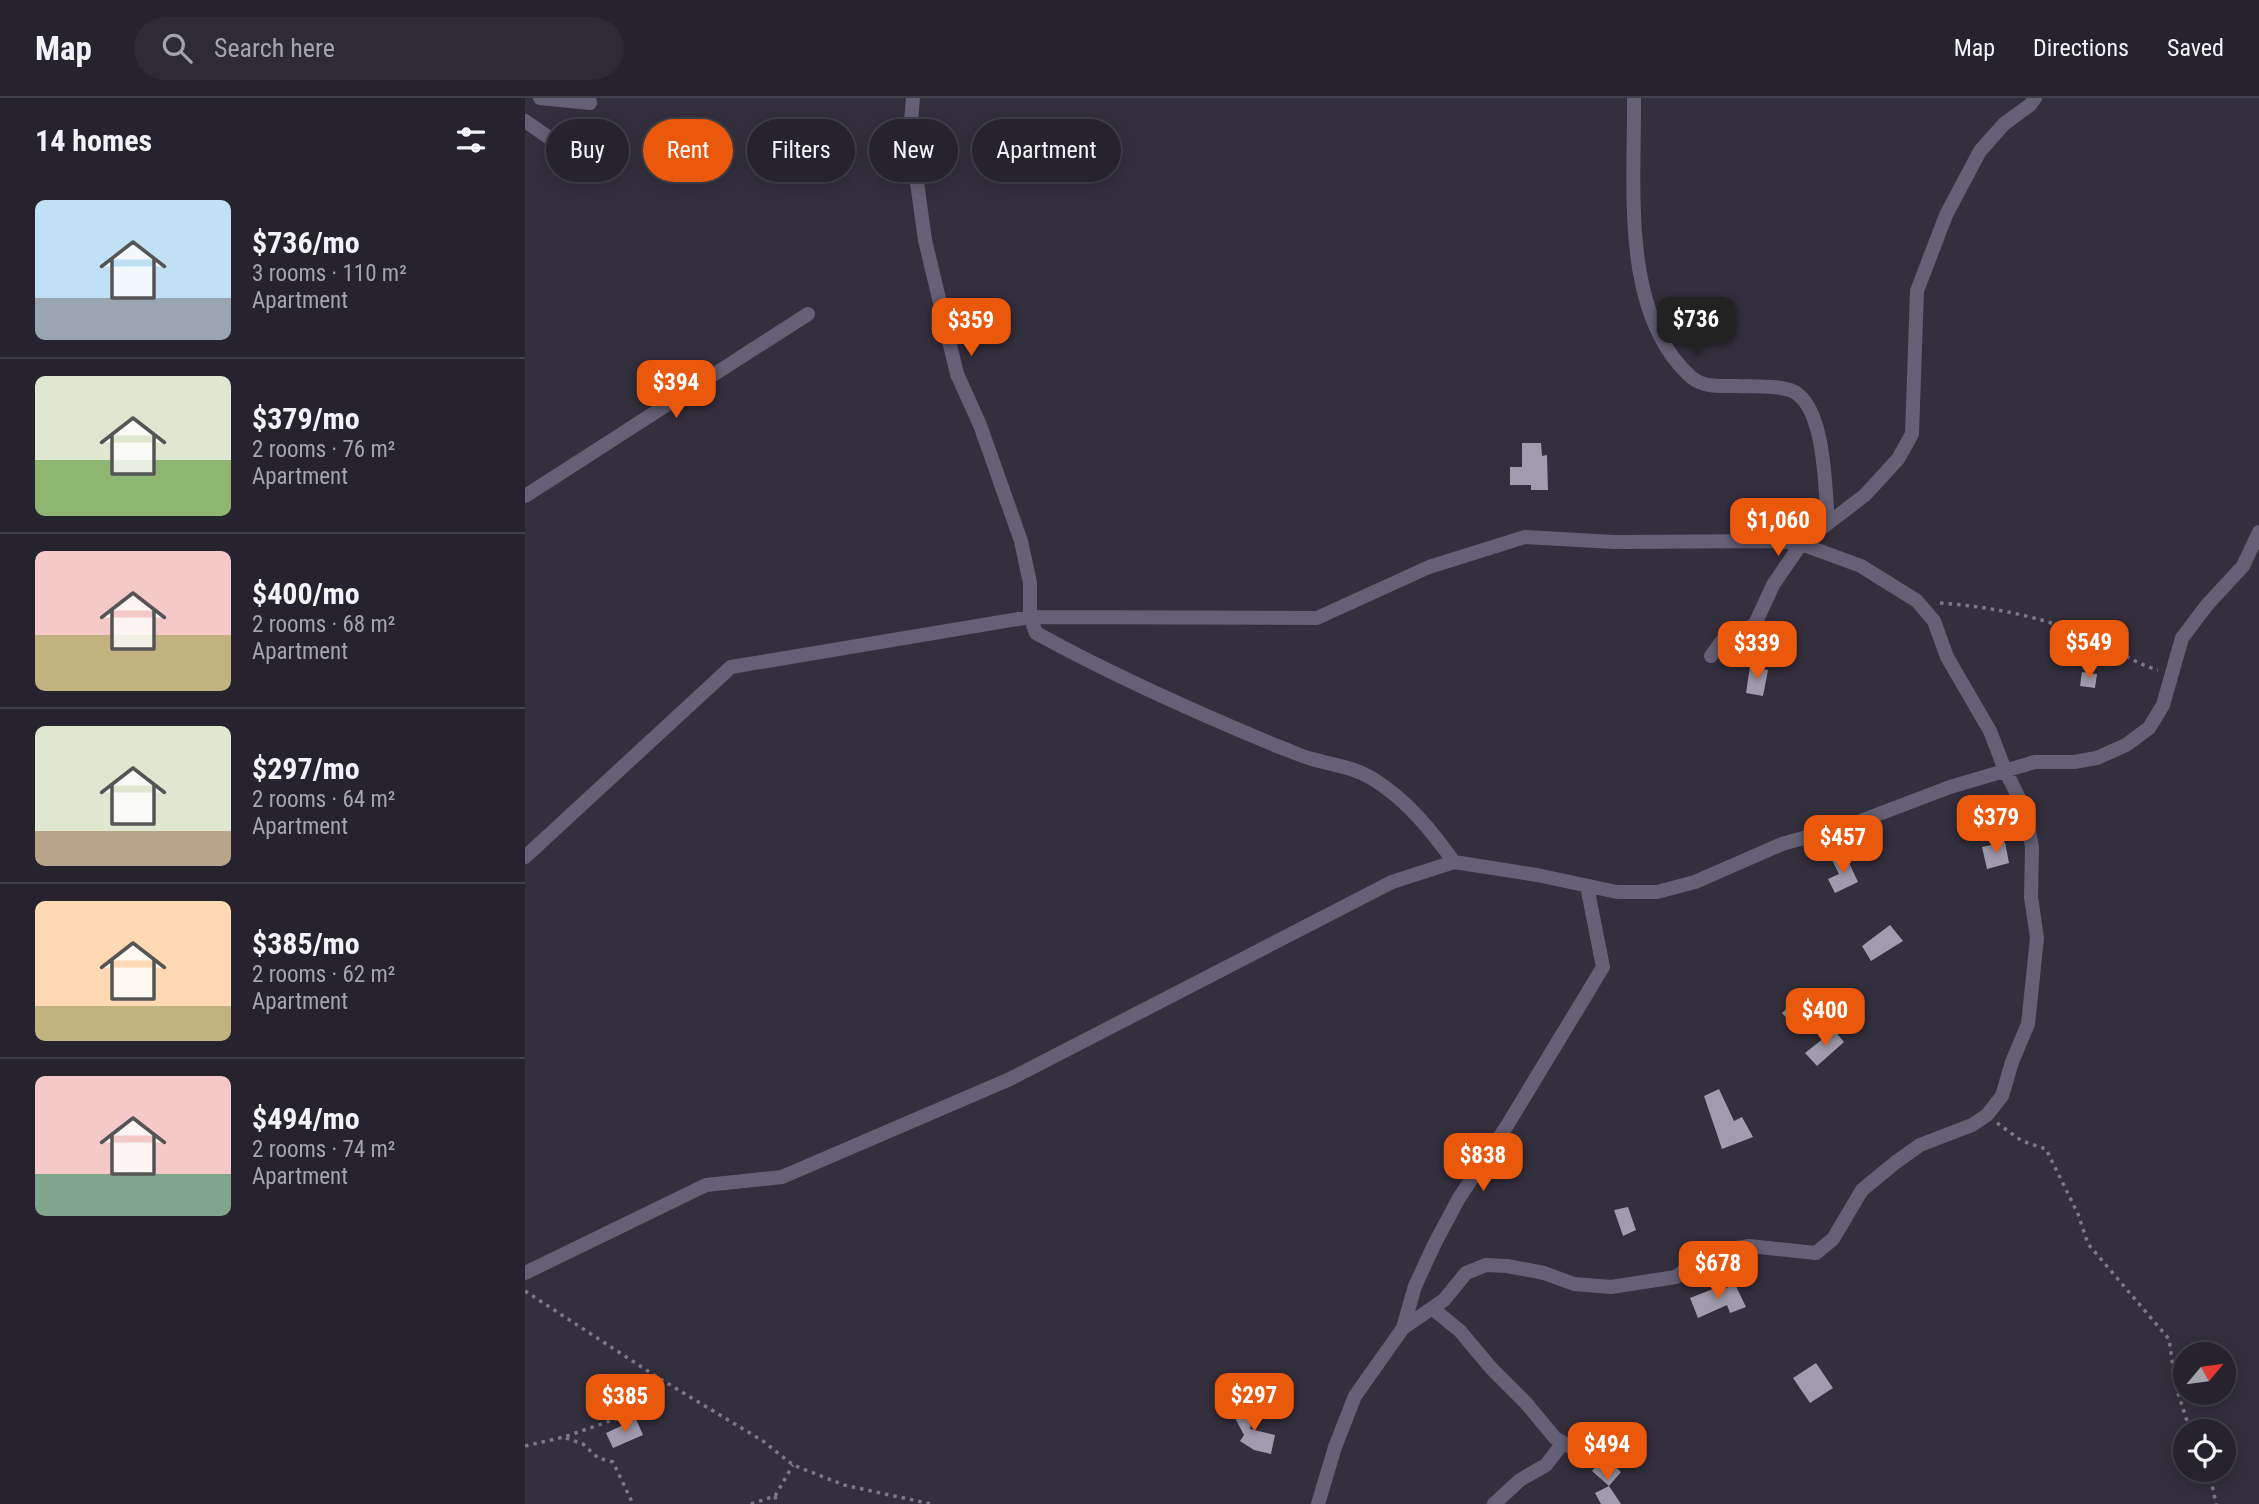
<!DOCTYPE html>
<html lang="en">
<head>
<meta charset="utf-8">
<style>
	body { margin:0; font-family:"Roboto Condensed",sans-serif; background:#2e2b36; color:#f1f3f6; height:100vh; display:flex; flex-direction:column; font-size:26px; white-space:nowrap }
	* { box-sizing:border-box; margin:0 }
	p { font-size:23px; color:#a4a4aa }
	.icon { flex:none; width:38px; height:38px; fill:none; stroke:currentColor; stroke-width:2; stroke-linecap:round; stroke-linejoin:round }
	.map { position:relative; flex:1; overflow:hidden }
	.side { display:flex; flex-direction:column; background:#26232e; width:525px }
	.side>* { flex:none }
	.guide { position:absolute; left:21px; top:21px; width:665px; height:63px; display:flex; gap:14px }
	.needle { width:46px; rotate:61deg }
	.tools { position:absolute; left:1648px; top:1244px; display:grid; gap:14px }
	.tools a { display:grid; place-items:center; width:63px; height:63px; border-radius:50%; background:#26232e; box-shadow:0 4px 18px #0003,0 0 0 2px #42404a; font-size:35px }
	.price { position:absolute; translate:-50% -60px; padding:0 16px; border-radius:14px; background:#ea580c; color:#fff; font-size:23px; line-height:46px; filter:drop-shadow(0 2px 4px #0008) }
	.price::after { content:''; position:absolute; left:50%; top:42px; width:21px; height:16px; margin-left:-10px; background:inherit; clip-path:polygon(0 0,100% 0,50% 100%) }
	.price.current { background:#222; color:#fff }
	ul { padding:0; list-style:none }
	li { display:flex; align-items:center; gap:21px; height:175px; padding:0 35px }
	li+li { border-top:2px solid #42404a }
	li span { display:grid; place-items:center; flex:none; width:196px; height:140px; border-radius:10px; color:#555 }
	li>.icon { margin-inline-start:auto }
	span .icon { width:84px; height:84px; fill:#fffc; stroke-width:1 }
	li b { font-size:30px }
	h2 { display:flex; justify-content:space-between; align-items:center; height:84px; padding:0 35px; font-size:30px }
	.pill { padding:0 24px; border-radius:32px; background:#26232e; box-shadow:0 4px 18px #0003,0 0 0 2px #42404a; font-size:24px; line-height:63px }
	.pill.current { background:#ea580c; color:#fff }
	header { display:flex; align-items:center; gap:42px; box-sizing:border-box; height:98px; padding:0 35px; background:#26232e; border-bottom:2px solid #42404a }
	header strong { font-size:33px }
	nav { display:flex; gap:38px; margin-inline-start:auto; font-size:24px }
	.search { width:490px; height:63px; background:#2e2b36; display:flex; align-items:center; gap:18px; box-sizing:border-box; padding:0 24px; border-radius:38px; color:#a4a4aa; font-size:26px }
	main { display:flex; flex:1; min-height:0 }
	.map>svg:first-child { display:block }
	.building { fill:#a19cad }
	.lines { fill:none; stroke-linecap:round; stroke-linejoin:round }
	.path { stroke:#7c7985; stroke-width:3.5; stroke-dasharray:3.5 5; stroke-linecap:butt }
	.minor { stroke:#666076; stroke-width:14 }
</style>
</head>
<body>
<header>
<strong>Map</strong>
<div class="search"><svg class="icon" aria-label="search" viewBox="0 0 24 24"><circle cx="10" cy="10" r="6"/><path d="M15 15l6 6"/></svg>Search here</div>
<nav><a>Map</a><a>Directions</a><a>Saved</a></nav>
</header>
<main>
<section class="side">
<h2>14 homes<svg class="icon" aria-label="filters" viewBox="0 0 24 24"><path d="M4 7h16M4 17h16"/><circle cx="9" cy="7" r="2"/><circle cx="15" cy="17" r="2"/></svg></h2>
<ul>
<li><span style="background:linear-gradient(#bfe0f5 70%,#9aa5b1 0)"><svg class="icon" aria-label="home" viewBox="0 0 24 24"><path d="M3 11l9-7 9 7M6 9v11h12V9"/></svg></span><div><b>$736/mo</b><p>3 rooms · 110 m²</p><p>Apartment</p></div></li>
<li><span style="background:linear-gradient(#dfe7d0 60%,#8fb573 0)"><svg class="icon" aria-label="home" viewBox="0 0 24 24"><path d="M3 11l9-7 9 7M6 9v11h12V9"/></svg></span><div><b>$379/mo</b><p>2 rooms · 76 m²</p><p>Apartment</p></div></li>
<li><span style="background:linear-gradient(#f6c9c9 60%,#c2b280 0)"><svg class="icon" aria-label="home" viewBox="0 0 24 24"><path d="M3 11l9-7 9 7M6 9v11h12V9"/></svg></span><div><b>$400/mo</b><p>2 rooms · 68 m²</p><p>Apartment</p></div></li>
<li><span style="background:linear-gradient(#dfe7d0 75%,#b9a48a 0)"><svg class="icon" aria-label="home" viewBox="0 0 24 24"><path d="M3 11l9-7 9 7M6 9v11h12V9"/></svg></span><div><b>$297/mo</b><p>2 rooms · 64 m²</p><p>Apartment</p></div></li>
<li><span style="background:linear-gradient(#ffd9b3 75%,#c2b280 0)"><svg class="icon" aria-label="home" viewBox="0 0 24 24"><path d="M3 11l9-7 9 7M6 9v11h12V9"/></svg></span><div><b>$385/mo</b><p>2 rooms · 62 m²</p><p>Apartment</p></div></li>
<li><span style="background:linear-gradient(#f6c9c9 70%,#7fa58c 0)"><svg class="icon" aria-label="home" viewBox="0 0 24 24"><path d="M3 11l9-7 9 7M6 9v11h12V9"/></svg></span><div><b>$494/mo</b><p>2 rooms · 74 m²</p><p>Apartment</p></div></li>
</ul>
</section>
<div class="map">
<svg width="1734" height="1406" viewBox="0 0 1734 1406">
	<rect width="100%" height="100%" fill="#332f3d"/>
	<path class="building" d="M997 345H1016L1017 358 1022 357 1023 392H1006V387H985V369H997Z
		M1225 568 1243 572 1238 598 1221 595Z
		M1557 574 1572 576 1570 590 1555 588Z
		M1480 744 1484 765 1462 771 1457 749Z
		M1320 756 1333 784 1310 795 1303 781 1314 776 1307 762Z
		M1365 827 1378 843 1346 863 1337 848Z
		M1271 902 1282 914 1268 927 1257 915Z
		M1309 932 1319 944 1292 968 1280 955Z
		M1194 991 1209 1023 1217 1019 1228 1039 1197 1051 1179 998Z
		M1103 1109 1111 1132 1098 1138 1089 1112Z
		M1210 1186 1221 1209 1205 1215 1202 1207 1173 1220 1165 1200 1198 1187 1199 1191Z
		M1291 1265 1308 1290 1285 1305 1268 1280Z
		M718 1310 727 1313 728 1319 725 1331 750 1337 746 1356 729 1352 715 1343 719 1337 710 1320 711 1313Z
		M111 1321 118 1337 88 1350 81 1335Z
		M1077 1361H1082L1096 1374 1084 1388 1096 1406H1076L1070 1395 1084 1388 1067 1373Z"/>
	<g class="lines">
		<path class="path" d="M1415 505C1469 509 1519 519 1569 541 1590 550 1610 566 1633 572
			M1472 1025 1497 1043 1521 1051 1553 1116 1563 1146 1644 1241 1651 1289 1663 1326 1668 1334
			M0 1193 132 1279 238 1343 268 1367 319 1387 406 1406
			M41 1340 58 1346 73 1360 88 1364 108 1406
			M0 1348 39 1339 114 1313 132 1279
			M1684 1372 1691 1406
			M250 1398 252 1406
			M226 1406 250 1398 268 1367"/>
		<path class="minor" d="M15 0 65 5 64 0
			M388 0 386 24 378 43 389 63 400 142 432 276 455 327 496 443 505 485V519L511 535C589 578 670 614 752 648 764 652 775 658 787 661 808 667 829 669 848 681 882 702 906 732 929 764L1012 777 1092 794H1132L1170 784 1257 746 1325 727 1425 689 1510 664H1549L1572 660 1601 647 1624 630 1638 607 1657 540 1682 507 1718 468 1734 434
			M1109 0C1110 87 1095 216 1166 279 1179 290 1196 288 1212 288 1228 289 1250 287 1265 292 1301 304 1300 393 1303 425
			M0 23 26 41 57 52
			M0 398 283 216
			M1186 558 1196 544 1230 526 1248 487 1276 446 1340 397 1373 361 1387 336 1392 193 1421 117 1455 53 1479 26 1505 7 1510 0
			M0 759 206 569 505 519 792 520 904 469 1000 439 1089 444 1254 443 1276 446 1336 468 1392 503 1409 523 1422 559 1465 633 1480 672 1500 712 1507 749 1506 799 1512 840 1503 926 1487 964 1477 998 1462 1017 1447 1027 1395 1047 1371 1064 1337 1092 1308 1141 1291 1155 1224 1148 1195 1153 1172 1162 1151 1179 1086 1189 1049 1186 1019 1175 982 1168 961 1167 941 1175 919 1202 878 1230
			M0 1175 181 1087 257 1079 485 981 867 784 929 764
			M907 1210 935 1233 966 1270 1001 1305 1030 1340 1060 1357
			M793 1406 810 1349 830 1298 878 1230 890 1188 910 1145 934 1100 983 1026 1078 869 1062 788
			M969 1406 995 1382 1021 1367 1038 1345"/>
	</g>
</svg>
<div class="tools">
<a><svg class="needle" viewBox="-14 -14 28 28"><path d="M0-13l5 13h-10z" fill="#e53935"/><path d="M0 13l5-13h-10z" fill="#a4a4aa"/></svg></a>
<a><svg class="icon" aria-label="locate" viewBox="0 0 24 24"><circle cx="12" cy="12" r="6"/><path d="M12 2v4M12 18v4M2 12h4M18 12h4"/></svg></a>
</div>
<b class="price current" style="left:1171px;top:259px">$736</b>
<b class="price" style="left:446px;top:260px">$359</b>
<b class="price" style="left:151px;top:322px">$394</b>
<b class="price" style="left:1253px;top:460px">$1,060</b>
<b class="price" style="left:1564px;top:582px">$549</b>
<b class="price" style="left:1232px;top:583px">$339</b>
<b class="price" style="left:1471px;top:757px">$379</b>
<b class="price" style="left:1318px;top:777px">$457</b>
<b class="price" style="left:1300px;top:950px">$400</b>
<b class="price" style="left:958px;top:1095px">$838</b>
<b class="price" style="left:1193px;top:1203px">$678</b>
<b class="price" style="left:729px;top:1335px">$297</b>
<b class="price" style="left:100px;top:1336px">$385</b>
<b class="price" style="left:1082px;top:1384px">$494</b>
<div class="guide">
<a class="pill">Buy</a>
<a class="pill current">Rent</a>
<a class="pill">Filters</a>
<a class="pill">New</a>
<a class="pill">Apartment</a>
</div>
</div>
</main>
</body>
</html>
